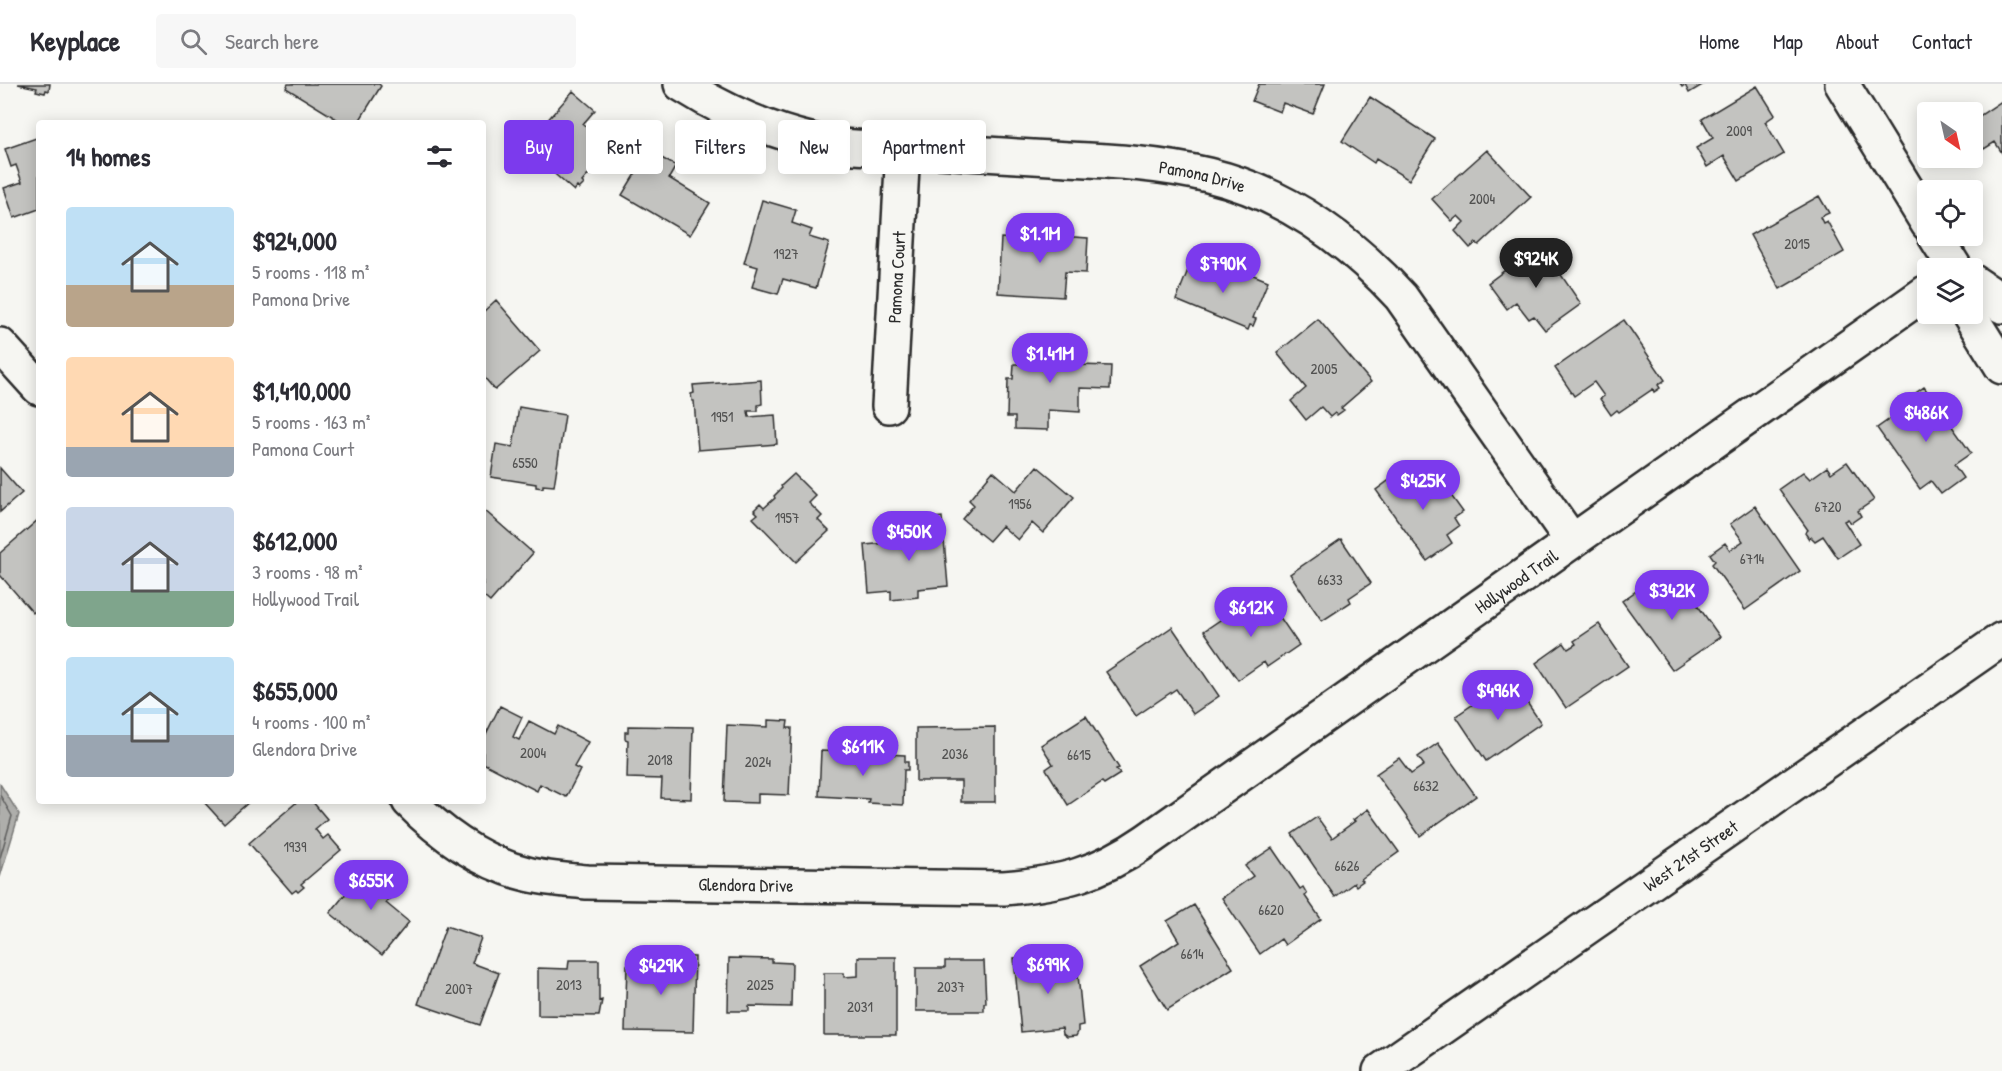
<!DOCTYPE html>
<html lang="en">
<head>
<meta charset="utf-8">
<style>
	body { margin:0; font-family:"Patrick Hand",sans-serif; background:#f7f7f7; color:#2b2b33; height:100vh; display:flex; flex-direction:column; font-size:22px; white-space:nowrap }
	* { box-sizing:border-box; margin:0 }
	p { font-size:20px; color:#7c7c81 }
	.icon { flex:none; width:33px; height:33px; fill:none; stroke:currentColor; stroke-width:2; stroke-linecap:round; stroke-linejoin:round }
	.map { position:relative; flex:1; overflow:hidden }
	.side { position:absolute; left:36px; top:36px; width:450px; height:684px; display:flex; flex-direction:column; background:#fff; border-radius:6px; box-shadow:0 3px 15px #0003 }
	.side>* { flex:none }
	.hud { position:absolute; left:504px; top:36px; width:570px; height:54px; display:flex; gap:12px }
	.needle { width:39px; rotate:146deg }
	.controls { position:absolute; left:1917px; top:18px; display:grid; gap:12px }
	.controls a { display:grid; place-items:center; width:66px; height:66px; border-radius:6px; background:#fff; box-shadow:0 3px 15px #0003; font-size:30px }
	.price { position:absolute; translate:-50% -51px; padding:0 14px; border-radius:21px; background:#7c3aed; color:#fff; font-size:20px; line-height:39px; filter:drop-shadow(0 2px 3px #0008) }
	.price::after { content:''; position:absolute; left:50%; top:36px; width:18px; height:14px; margin-left:-9px; background:inherit; clip-path:polygon(0 0,100% 0,50% 100%) }
	.price.current { background:#222; color:#fff }
	ul { padding:0; list-style:none }
	li { display:flex; align-items:center; gap:18px; height:150px; padding:0 30px }
	li span { display:grid; place-items:center; flex:none; width:168px; height:120px; border-radius:6px; color:#555 }
	li>.icon { margin-inline-start:auto }
	span .icon { width:72px; height:72px; fill:#fffc; stroke-width:1 }
	li b { font-size:26px }
	h2 { display:flex; justify-content:space-between; align-items:center; height:72px; padding:0 30px; font-size:26px }
	.tag { padding:0 21px; border-radius:6px; background:#fff; box-shadow:0 3px 15px #0003; font-size:21px; line-height:54px }
	.tag.current { background:#7c3aed; color:#fff }
	header { display:flex; align-items:center; gap:36px; box-sizing:border-box; height:84px; padding:0 30px; background:#fff; border-bottom:2px solid #e1e1e2 }
	header strong { font-size:28px }
	nav { display:flex; gap:33px; margin-inline-start:auto; font-size:21px }
	.search { width:420px; height:54px; background:#f7f7f7; display:flex; align-items:center; gap:15px; box-sizing:border-box; padding:0 21px; border-radius:6px; color:#7c7c81; font-size:22px }
	.map>svg:first-child { display:block }
	.water { fill:#aeaeab; stroke:#7a7a78; stroke-width:1.5 }
	.lines { fill:none; stroke-linecap:round; stroke-linejoin:round }
	.shore { stroke:#5f5f5e; stroke-width:1.5 }
	.building { fill:#c3c3c0; stroke:#2b2b2b; stroke-width:1.5 }
	.minor-casing { stroke:#2b2b2b; stroke-width:38 }
	.tertiary-casing { stroke:#2b2b2b; stroke-width:38 }
	.minor { stroke:#f6f6f2; stroke-width:33 }
	.tertiary { stroke:#f6f6f2; stroke-width:33 }
	.labels { text-anchor:middle; dominant-baseline:central; stroke-width:6; stroke-linejoin:round; paint-order:stroke }
	.number-label { font-size:15px; fill:#515150 }
	.street-label { font-size:18px; fill:#2b2b2b; stroke:#f6f6f2 }
</style>
</head>
<body>
<header>
<strong>Keyplace</strong>
<div class="search"><svg class="icon" aria-label="search" viewBox="0 0 24 24"><circle cx="10" cy="10" r="6"/><path d="M15 15l6 6"/></svg>Search here</div>
<nav><a>Home</a><a>Map</a><a>About</a><a>Contact</a></nav>
</header>
<div class="map">
<svg width="2002" height="987" viewBox="0 0 2002 987">
	<rect width="100%" height="100%" fill="#f6f6f2"/>
	<filter id="ink" filterUnits="userSpaceOnUse"><feTurbulence type="fractalNoise" baseFrequency=".0167" numOctaves="2"/><feDisplacementMap in="SourceGraphic" scale="12" xChannelSelector="R" yChannelSelector="G"/><feConvolveMatrix kernelMatrix="1 2 1 2 8 2 1 2 1" color-interpolation-filters="sRGB"/></filter>
	<g filter="url(#ink)">
		<path class="water" d="M0 700 19 730 0 793Z"/>
		<g class="lines">
			<path class="shore" d="M0 711 12 732 0 774"/>
		</g>
		<path class="building" d="M18 0H50L49 7 46 6 45 9 36 7 37 4Z
			M288 0H379L381 2 358 39H343L286 4Z
			M1259 0H1325L1313 30 1283 19 1280 28 1252 17Z
			M1680 0H1704L1689 9 1685 1 1682 3Z
			M1757 2 1775 31 1765 38 1784 70 1739 97 1724 72 1707 83 1696 64 1713 54 1702 35Z
			M573 7 595 26 583 40 596 52 600 48 614 61 582 98 584 100 579 105 577 103 574 107 524 63Z
			M1370 13 1435 55 1409 96 1376 75 1374 79 1342 57Z
			M2002 17V69L1995 58 1984 65 1972 47V37Z
			M39 53V125L14 134 4 104 22 98 16 81 11 83 5 65Z
			M1487 66 1531 113 1479 161 1476 159 1470 164 1455 147 1464 138 1458 132 1452 137 1432 115Z
			M649 67 676 82 669 94 710 119 690 151 622 111Z
			M1819 112 1829 129 1820 133 1823 139 1827 137 1844 168 1780 205 1750 151Z
			M762 116 796 126 792 139 812 146 809 153 829 159 816 204 783 195 778 210 752 203 758 183 744 179Z
			M1017 149 1088 154 1086 189 1065 188 1063 213 998 209 1001 154 1017 155Z
			M1540 160 1581 220 1545 246 1534 232 1529 235 1516 218 1507 225 1488 199Z
			M1192 176 1232 192 1236 184 1268 197 1253 234 1256 235 1253 242 1250 241 1248 246 1176 216Z
			M496 216 540 267 495 306 483 292V228Z
			M1318 235 1371 298 1341 324 1344 326 1337 331 1335 329 1330 333 1321 323 1306 336 1291 317 1306 304 1277 269Z
			M1624 236 1665 296 1658 301 1660 304 1654 308 1653 305 1619 328 1617 326 1611 331 1600 315 1604 312 1594 298 1574 312 1555 284Z
			M1020 260 1081 263 1080 281 1111 282 1110 305 1080 304V328L1048 326V346L1015 345V333H1007L1008 295H1013L1014 280H1019Z
			M761 296 762 320 758 321V327H748L749 333 775 331 777 360 698 366 694 317H692L691 310 694 309 693 301Z
			M1924 303 1971 369 1954 381 1963 394 1941 410 1931 397 1920 405 1877 344 1904 325 1910 333 1915 329 1906 316Z
			M519 323 565 331 554 402 543 401V404L536 403V400L491 393 496 360 513 363Z
			M1847 378 1874 416 1858 427 1861 432 1851 439 1848 435 1844 437 1859 460 1838 474 1823 452 1815 457 1811 453 1809 455 1805 449 1808 446 1779 405 1803 388 1810 395 1827 383 1831 389Z
			M1037 382 1074 413 1043 449 1032 439 1018 456 1002 442 989 457 962 435 974 421 969 416 993 387 1016 407Z
			M0 384 22 409 0 428Z
			M1403 386 1415 402 1434 388 1463 428 1454 434 1459 442 1447 451 1452 459 1427 477 1376 406Z
			M794 390 816 412 809 419 822 432 818 436 829 447 796 478 753 434 758 430 754 426 760 420 764 424 775 414 774 412 782 404 781 402Z
			M1755 422 1800 487 1745 526 1712 480 1715 477 1710 470 1725 459 1730 466 1743 457 1730 440Z
			M483 425 533 469 490 518 483 512Z
			M942 433 948 502 918 505V513L891 516V507L869 509 865 461 910 457 908 437Z
			M39 435V523L33 529 0 491V469Z
			M1341 455 1371 499 1349 514 1351 518 1322 537 1290 490Z
			M1675 489 1720 553 1672 586 1622 517 1649 498 1656 510 1664 504 1661 499Z
			M1254 513 1262 526 1271 520 1299 561 1267 583 1264 578 1238 596 1204 547Z
			M1599 540 1628 582 1566 624 1536 579 1564 559 1568 565 1576 560 1574 557Z
			M1172 543 1219 612 1193 630 1176 605 1136 632 1106 588Z
			M1513 598 1541 639 1486 677 1456 632 1491 608 1494 612Z
			M500 622 522 633 513 653 519 656 529 637 554 650 558 642 588 658 574 683 580 686 566 713 540 700 537 707 483 679V656Z
			M1086 632 1119 684 1116 685 1120 690 1104 700 1102 698 1068 721 1046 685 1053 680 1041 661Z
			M768 636 788 637 787 644H792L789 711 758 710V719L724 718 727 641 768 643Z
			M628 642 693 643 691 715 661 714 662 695 627 694 628 656 625 655V648H628Z
			M995 643V718H961V697H916V644Z
			M1438 659 1476 712 1420 752 1376 690 1399 674 1411 690 1424 681 1418 673Z
			M821 667 905 671V678H908V686H904L903 721 868 719 869 715 819 712Z
			M203 717H250L224 740Z
			M298 717H312L327 735 315 745 323 755 328 751 341 766 301 800 304 803 298 808 296 806 292 809 249 759Z
			M1368 725 1399 768 1361 795 1363 797 1356 802 1354 799 1335 813 1292 750 1317 733 1332 754 1355 737 1353 736Z
			M1272 764 1300 805 1303 803 1307 810 1305 812 1321 835 1285 861 1281 855 1260 870 1222 814 1253 792 1245 782Z
			M369 781 392 799 384 810 390 814 386 819 409 838 382 871 330 829Z
			M1194 821 1233 884 1167 926 1140 882 1179 857 1167 837Z
			M446 842 481 854 472 879 499 889 480 941 418 920Z
			M1046 871V880L1072 877V881H1077L1083 941 1078 942V948L1076 952 1067 953 1063 950 1062 944 1021 948 1014 874Z
			M660 872 695 873 693 948 625 947 627 881H647V889H659Z
			M858 873H896V951H824V889H844V893L858 892Z
			M729 874 772 875V878L792 879 791 923 749 922V927H728Z
			M569 876H599V917L602 916 599 932 538 931V884L568 885Z
			M945 877H984L986 919H984V927H916V884H945Z"/>
		<g class="lines">
			<g class="minor-casing">
				<g id="minor">
					<path id="s1" d="M681 0C722 26 766 46 814 57 846 65 881 64 914 65 965 69 1017 72 1068 75 1115 77 1162 80 1208 91 1284 109 1349 156 1401 213L1572 457"/>
					<path d="M1842 0 1928 140"/>
					<path d="M1935 152 1955 184"/>
					<path d="M1972 197 1996 213 2002 222"/>
					<path d="M1969 230 2002 283"/>
					<path d="M0 261 39 304"/>
					<path id="s2" d="M889 322 903 65"/>
					<path id="s3" d="M409 717C441 750 482 779 527 790 546 795 567 796 587 798L1004 804C1062 799 1098 790 1146 757L1928 207"/>
				</g>
			</g>
			<g class="tertiary-casing">
				<g id="tertiary">
					<path id="s4" d="M1380 987 2002 555"/>
				</g>
			</g>
			<use href="#minor" class="minor"/>
			<use href="#tertiary" class="tertiary"/>
		</g>
	</g>
	<g class="labels">
		<g class="number-label">
			<text x="1739" y="46">2009</text>
			<text x="1482" y="114">2004</text>
			<text x="1797" y="159">2015</text>
			<text x="786" y="169">1927</text>
			<text x="1324" y="284">2005</text>
			<text x="722" y="332">1951</text>
			<text x="525" y="378">6550</text>
			<text x="1020" y="419">1956</text>
			<text x="1828" y="422">6720</text>
			<text x="787" y="433">1957</text>
			<text x="1752" y="474">6714</text>
			<text x="1330" y="495">6633</text>
			<text x="533" y="668">2004</text>
			<text x="955" y="669">2036</text>
			<text x="1079" y="670">6615</text>
			<text x="660" y="675">2018</text>
			<text x="758" y="677">2024</text>
			<text x="1426" y="701">6632</text>
			<text x="295" y="762">1939</text>
			<text x="1347" y="781">6626</text>
			<text x="1271" y="825">6620</text>
			<text x="1192" y="869">6614</text>
			<text x="569" y="900">2013</text>
			<text x="760" y="900">2025</text>
			<text x="951" y="902">2037</text>
			<text x="459" y="904">2007</text>
			<text x="860" y="922">2031</text>
		</g>
		<g class="street-label">
			<text stroke="none"><textPath href="#s1" startOffset="536">Pamona Drive</textPath></text>
			<text stroke="none"><textPath href="#s2" startOffset="129">Pamona Court</textPath></text>
			<text stroke="none"><textPath href="#s3" startOffset="1222">Hollywood Trail</textPath></text>
			<text stroke="none"><textPath href="#s4" startOffset="378">West 21st Street</textPath></text>
			<text stroke="none"><textPath href="#s3" startOffset="360">Glendora Drive</textPath></text>
		</g>
	</g>
</svg>
<div class="controls">
<a><svg class="needle" viewBox="-14 -14 28 28"><path d="M0-13l5 13h-10z" fill="#e53935"/><path d="M0 13l5-13h-10z" fill="#7c7c81"/></svg></a>
<a><svg class="icon" aria-label="locate" viewBox="0 0 24 24"><circle cx="12" cy="12" r="6"/><path d="M12 2v4M12 18v4M2 12h4M18 12h4"/></svg></a>
<a><svg class="icon" aria-label="layers" viewBox="0 0 24 24"><path d="M12 4l9 5-9 5-9-5zM3 14l9 5 9-5"/></svg></a>
</div>
<b class="price" style="left:1040px;top:180px">$1.1M</b>
<b class="price current" style="left:1536px;top:205px">$924K</b>
<b class="price" style="left:1223px;top:210px">$790K</b>
<b class="price" style="left:1050px;top:300px">$1.41M</b>
<b class="price" style="left:1926px;top:359px">$486K</b>
<b class="price" style="left:1423px;top:427px">$425K</b>
<b class="price" style="left:909px;top:478px">$450K</b>
<b class="price" style="left:1672px;top:537px">$342K</b>
<b class="price" style="left:1251px;top:554px">$612K</b>
<b class="price" style="left:1498px;top:637px">$496K</b>
<b class="price" style="left:863px;top:693px">$611K</b>
<b class="price" style="left:371px;top:827px">$655K</b>
<b class="price" style="left:1048px;top:911px">$699K</b>
<b class="price" style="left:661px;top:912px">$429K</b>
<div class="hud">
<a class="tag current">Buy</a>
<a class="tag">Rent</a>
<a class="tag">Filters</a>
<a class="tag">New</a>
<a class="tag">Apartment</a>
</div>
<section class="side">
<h2>14 homes<svg class="icon" aria-label="filters" viewBox="0 0 24 24"><path d="M4 7h16M4 17h16"/><circle cx="9" cy="7" r="2"/><circle cx="15" cy="17" r="2"/></svg></h2>
<ul>
<li><span style="background:linear-gradient(#bfe0f5 65%,#b9a48a 0)"><svg class="icon" aria-label="home" viewBox="0 0 24 24"><path d="M3 11l9-7 9 7M6 9v11h12V9"/></svg></span><div><b>$924,000</b><p>5 rooms · 118 m²</p><p>Pamona Drive</p></div></li>
<li><span style="background:linear-gradient(#ffd9b3 75%,#9aa5b1 0)"><svg class="icon" aria-label="home" viewBox="0 0 24 24"><path d="M3 11l9-7 9 7M6 9v11h12V9"/></svg></span><div><b>$1,410,000</b><p>5 rooms · 163 m²</p><p>Pamona Court</p></div></li>
<li><span style="background:linear-gradient(#c9d6e8 70%,#7fa58c 0)"><svg class="icon" aria-label="home" viewBox="0 0 24 24"><path d="M3 11l9-7 9 7M6 9v11h12V9"/></svg></span><div><b>$612,000</b><p>3 rooms · 98 m²</p><p>Hollywood Trail</p></div></li>
<li><span style="background:linear-gradient(#bfe0f5 65%,#9aa5b1 0)"><svg class="icon" aria-label="home" viewBox="0 0 24 24"><path d="M3 11l9-7 9 7M6 9v11h12V9"/></svg></span><div><b>$655,000</b><p>4 rooms · 100 m²</p><p>Glendora Drive</p></div></li>
</ul>
</section>
</div>
</body>
</html>
